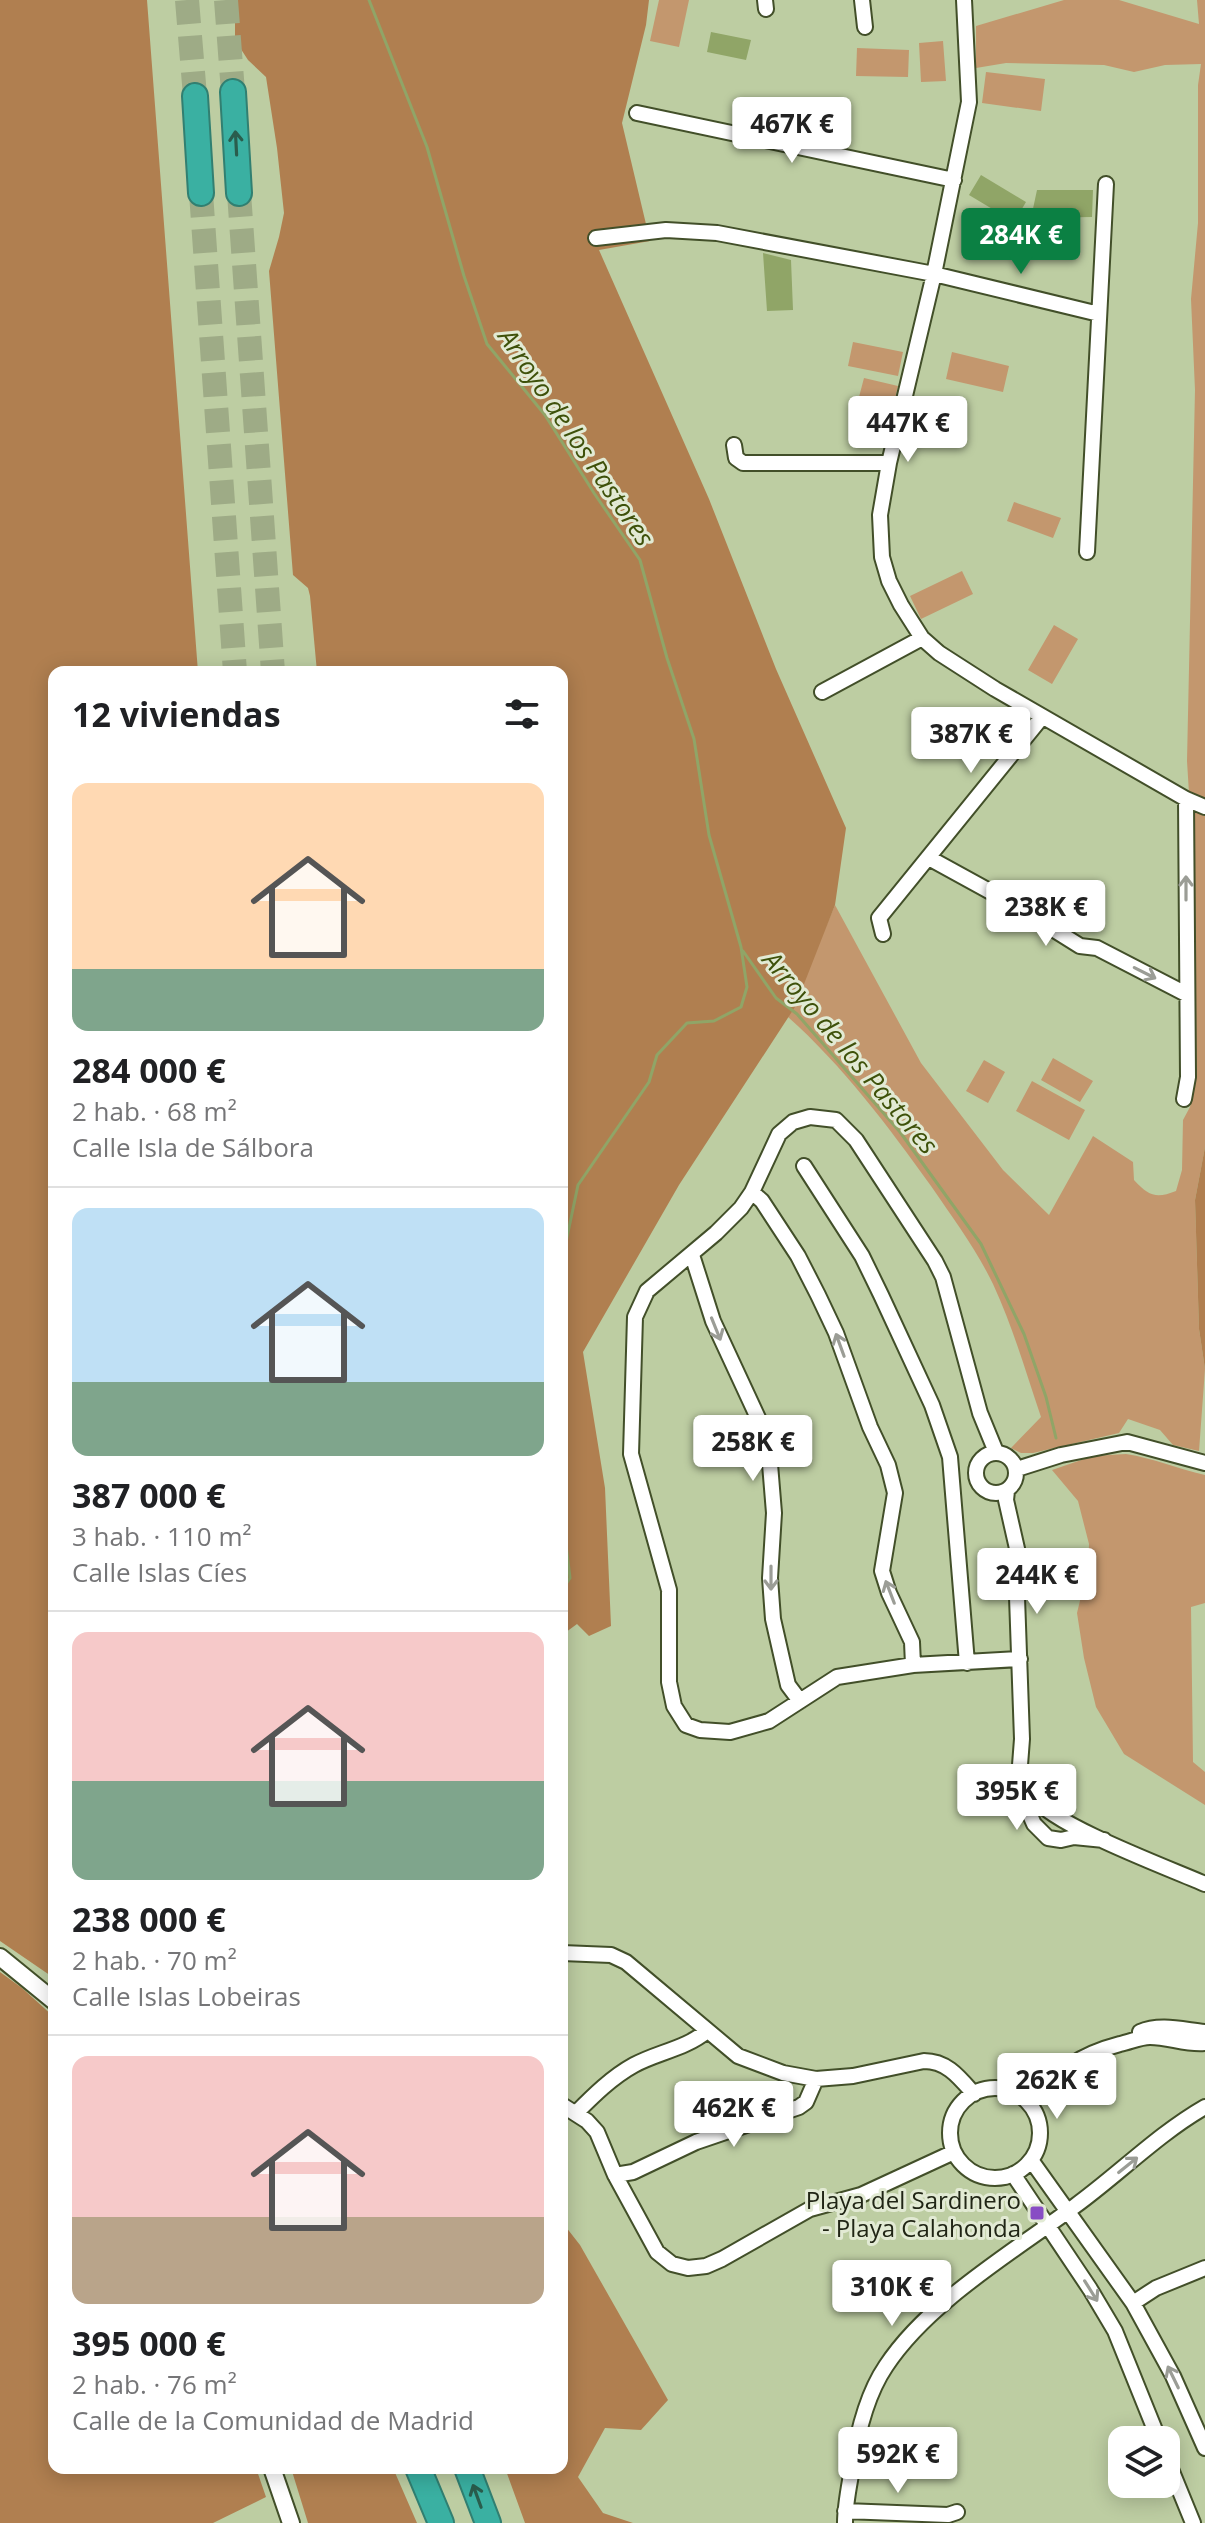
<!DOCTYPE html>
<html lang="es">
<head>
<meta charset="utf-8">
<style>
	body { margin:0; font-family:"Open Sans",sans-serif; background:#f6f6f6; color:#202124; height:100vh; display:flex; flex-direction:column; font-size:30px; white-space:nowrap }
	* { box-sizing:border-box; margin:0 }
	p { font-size:26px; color:#757577 }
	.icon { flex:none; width:44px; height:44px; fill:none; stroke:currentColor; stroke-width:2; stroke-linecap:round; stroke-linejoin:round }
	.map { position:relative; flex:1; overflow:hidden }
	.sheet { position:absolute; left:48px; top:666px; width:520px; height:1808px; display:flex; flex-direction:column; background:#fff; border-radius:16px; box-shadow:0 4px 20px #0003 }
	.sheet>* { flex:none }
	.buttons { position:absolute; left:1108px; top:2426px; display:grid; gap:16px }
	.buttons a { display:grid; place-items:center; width:72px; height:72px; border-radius:16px; background:#fff; box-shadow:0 4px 20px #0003; font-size:40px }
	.price { position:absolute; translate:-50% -68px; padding:0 18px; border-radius:8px; background:#fff; color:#222; font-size:26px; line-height:52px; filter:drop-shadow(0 2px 4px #0008) }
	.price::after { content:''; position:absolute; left:50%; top:48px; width:24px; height:18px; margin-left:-12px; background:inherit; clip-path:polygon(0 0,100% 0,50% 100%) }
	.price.selected { background:#0b8043; color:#fff }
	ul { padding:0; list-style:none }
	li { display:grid; align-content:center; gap:16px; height:424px; padding:0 24px }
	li+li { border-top:2px solid #e0e0e0 }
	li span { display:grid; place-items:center; height:248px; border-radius:16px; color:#555 }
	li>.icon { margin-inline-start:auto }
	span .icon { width:144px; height:144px; fill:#fffc; stroke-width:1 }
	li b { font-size:34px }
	h2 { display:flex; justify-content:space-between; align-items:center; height:96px; padding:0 24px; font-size:34px }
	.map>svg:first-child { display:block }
	.green { fill:#c3976e }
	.forest { fill:#b07f50 }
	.water { fill:#90a567 }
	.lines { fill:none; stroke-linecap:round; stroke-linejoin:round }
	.stream { stroke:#90a567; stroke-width:3 }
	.motorway-tunnel { stroke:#9eab86; stroke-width:24; stroke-dasharray:24 12; stroke-linecap:butt }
	.minor-casing { stroke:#424f29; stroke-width:18 }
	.tertiary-casing { stroke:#424f29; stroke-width:20 }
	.motorway-casing { stroke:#317f71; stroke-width:28 }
	.minor { stroke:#fff; stroke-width:14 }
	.tertiary { stroke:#fff; stroke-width:16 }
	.motorway { stroke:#3ab0a2; stroke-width:24 }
	.oneway { stroke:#2a5d4d }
	.oneway2 { stroke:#9b9d96 }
	.poi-dot { fill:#884dc4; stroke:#e2ead4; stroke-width:3 }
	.labels { text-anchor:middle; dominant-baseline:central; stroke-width:6; stroke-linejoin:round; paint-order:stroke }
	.poi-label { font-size:24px; fill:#202515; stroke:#e2ead4; text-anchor:end }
	.water-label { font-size:26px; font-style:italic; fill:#3e510a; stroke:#e2ead4 }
</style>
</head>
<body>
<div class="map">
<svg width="1205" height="2523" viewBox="0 0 1205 2523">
	<rect width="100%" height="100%" fill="#bdcda2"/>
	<path class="green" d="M659 0H689L679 47 650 41Z
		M1064 0H1119L1199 24 1197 0H1205V799L1189 793 1187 761 1195 390 1191 299 1198 223V85L1201 64 1165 65 1134 72 1104 65 1006 63 976 68V26Z
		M943 41 946 81 921 82 919 43Z
		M857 48 909 50 908 77 856 76Z
		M986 72 1045 79 1041 111 982 103Z
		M853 342 903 352 898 376 848 366Z
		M952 352 1009 366 1003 392 946 379Z
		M864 378 898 386 884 443 849 435Z
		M1014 502 1061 518 1053 538 1007 521Z
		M962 571 973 594 921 619 910 596Z
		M1054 625 1078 639 1052 684 1028 670Z
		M1190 809 1205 816V1147L1195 1200 1199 1329 1205 1369 1199 1451 1173 1445 1160 1430 1128 1419 1119 1433 1033 1453H1021L1011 1448 1041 1417C1026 1373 1013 1327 993 1284 976 1249 953 1218 931 1186 888 1126 843 1066 788 1017L835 905 921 1063 1003 1170 1049 1215 1093 1136 1133 1162 1134 1180C1149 1196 1156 1199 1176 1191L1182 1170 1183 1120 1190 1107 1194 1081Z
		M1053 1058 1093 1081 1080 1102 1041 1080Z
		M984 1060 1005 1072 988 1103 966 1091Z
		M1032 1081 1085 1110 1069 1140 1016 1111Z
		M1126 1454C1153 1458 1178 1469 1205 1475V1603L1191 1607 1193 1762 1205 1772V1805L1124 1754 1096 1707 1084 1658 1077 1613 1088 1568 1089 1544 1078 1501 1052 1470 1093 1456Z"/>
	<path class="forest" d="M0 0H147L198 672H54V1978L0 1941Z
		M235 0H649L646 25 622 123 650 241 599 250 709 499 776 669 846 828 835 905 795 1007 679 1185 583 1352 605 1488 611 1626 589 1636 577 1624 562 1635V672H317L310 596 308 588 293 575 269 271 279 237 284 213 277 148 266 77 248 60 235 40Z
		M1205 1147V1369L1199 1329 1195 1200Z
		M0 1972 22 1988 54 2017V2468H256L266 2497 213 2523H0Z
		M562 2222 580 2245 668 2400 641 2430 605 2428 578 2477 603 2513 633 2523H525L505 2468H562Z
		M291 2468H393L417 2523H308Z"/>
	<path class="water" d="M711 32 751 40 746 60 707 52Z
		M981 175 1026 202 1014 222 969 195Z
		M1037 190H1093L1092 217 1031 218Z
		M763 253 791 260 793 310 767 311Z"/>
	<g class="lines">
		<path class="stream" d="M369 0 427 147 464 276 487 344 545 415 594 493 640 560 667 658 694 739 709 835 741 947 747 987 741 1007 714 1021 687 1023 657 1055 649 1082 578 1185 562 1261
			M743 951 776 998 797 1014 900 1132 981 1244 1024 1334 1046 1397 1056 1438
			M562 1511 570 1578 562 1590"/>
		<path class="motorway-tunnel" d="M187 0 195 96
			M226 0 233 92
			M201 193 235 672
			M239 193 273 672"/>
		<g class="minor-casing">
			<path id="minor" d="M765 0 766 9
				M862 0 865 27
				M964 0 969 102 934 274 889 463 880 515 882 557 889 581 901 605 922 638 939 653 995 689 1186 799 1205 807
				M637 113 954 180
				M596 238 666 230 717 233 934 274 1099 314
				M734 445 736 458 743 463H889
				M1087 552 1106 184
				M822 692 922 638
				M929 858 1011 903 1080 946 1097 948 1186 994
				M883 934 879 918 1042 717
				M1184 1099 1188 1077 1186 799
				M804 1166 862 1256 881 1295 932 1405 950 1457 967 1663
				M752 1192 762 1201 798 1256 818 1295 836 1333 870 1427 888 1465 895 1493 882 1571 889 1593 912 1642 913 1665
				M692 1255 713 1321 758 1418 770 1464 774 1513 770 1578 773 1619 788 1685 800 1701
				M996 1452 980 1413 943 1277 935 1261 856 1140 836 1120 810 1117 793 1122 779 1134 752 1192 741 1208 716 1233 647 1291 635 1317 631 1454 669 1590V1682L674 1706 686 1725 700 1730 730 1732 769 1721 837 1677 913 1665 1020 1659
				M976 1473a20 20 0 1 1 40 0a20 20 0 1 1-40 0Z
				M1017 1469 1061 1455 1127 1442 1205 1463
				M1007 1491 1006 1500 1018 1553 1017 1597 1022 1739 1019 1778 1027 1808 1034 1824 1048 1838 1061 1840 1074 1837 1104 1840
				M1027 1775C1029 1783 1031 1793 1036 1799 1053 1825 1171 1869 1205 1884
				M562 1953 611 1955 626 1962 738 2056 783 2073 816 2079 853 2076 924 2061C947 2061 959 2077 974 2094
				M1140 2032C1160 2023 1184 2030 1205 2032
				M950 2133a45 45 0 1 1 90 0a45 45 0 1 1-90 0Z
				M1030 2104C1058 2071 1078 2055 1120 2044 1130 2042 1140 2037 1150 2037 1169 2037 1186 2045 1205 2043
				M562 2105 587 2121 597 2132 615 2175 657 2252 672 2264 688 2268 706 2266 722 2259 810 2209 861 2195 954 2152
				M576 2113C593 2096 612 2077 634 2065 658 2052 685 2049 707 2031
				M1031 2160 1133 2303 1173 2376 1205 2448
				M1013 2174 1090 2289 1115 2331 1159 2440
				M615 2175 633 2172 696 2142 799 2107 806 2102 816 2079
				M1133 2303 1156 2288 1205 2268
				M1166 2457 1193 2523
				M845 2511 948 2515 957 2512
				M845 2523C845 2505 849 2487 852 2469 857 2435 867 2394 886 2366 928 2302 1013 2252 1075 2206 1119 2174 1158 2134 1205 2107"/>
		</g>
		<g class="tertiary-casing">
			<path id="tertiary" d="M0 1957 54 2001
				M272 2468 291 2523"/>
		</g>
		<g class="motorway-casing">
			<path id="motorway" d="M233 92 239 193
				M195 96 201 193
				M418 2468 441 2523
				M467 2468 488 2523"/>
		</g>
		<use href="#minor" class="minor"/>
		<use href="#tertiary" class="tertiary"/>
		<use href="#motorway" class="motorway"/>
	</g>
	<defs><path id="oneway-shaft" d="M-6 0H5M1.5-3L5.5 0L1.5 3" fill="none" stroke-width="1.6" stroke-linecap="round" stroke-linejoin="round" transform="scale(2)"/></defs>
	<g class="oneway">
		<use href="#oneway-shaft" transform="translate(236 143) rotate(-93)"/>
		<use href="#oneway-shaft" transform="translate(477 2496) rotate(-110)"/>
	</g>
	<g class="oneway2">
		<use href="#oneway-shaft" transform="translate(1186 888) rotate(-90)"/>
		<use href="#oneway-shaft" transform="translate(1145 973) rotate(27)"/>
		<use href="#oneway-shaft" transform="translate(716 1329) rotate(68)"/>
		<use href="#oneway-shaft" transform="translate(840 1345) rotate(-110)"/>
		<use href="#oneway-shaft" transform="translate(771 1578) rotate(90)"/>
		<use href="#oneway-shaft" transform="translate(890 1592) rotate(-111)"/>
		<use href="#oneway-shaft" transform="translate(1128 2165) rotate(-39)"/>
		<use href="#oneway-shaft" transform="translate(1091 2291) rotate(58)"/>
		<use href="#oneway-shaft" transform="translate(1173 2377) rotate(-116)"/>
	</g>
	<rect class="poi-dot" x="1029" y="2205" width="16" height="16" rx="4"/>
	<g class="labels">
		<g class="poi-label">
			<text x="1021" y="2199">Playa del Sardinero<tspan x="1021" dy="28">- Playa Calahonda</tspan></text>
		</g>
		<g class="water-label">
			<text transform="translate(577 437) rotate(56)">Arroyo de los Pastores</text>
			<text transform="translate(851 1052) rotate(50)">Arroyo de los Pastores</text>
		</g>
	</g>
</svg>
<div class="buttons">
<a><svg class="icon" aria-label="layers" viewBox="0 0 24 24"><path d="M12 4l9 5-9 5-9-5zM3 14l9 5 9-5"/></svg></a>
</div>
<b class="price" style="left:792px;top:165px">467K €</b>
<b class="price selected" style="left:1021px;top:276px">284K €</b>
<b class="price" style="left:908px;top:464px">447K €</b>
<b class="price" style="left:971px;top:775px">387K €</b>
<b class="price" style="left:1046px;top:948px">238K €</b>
<b class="price" style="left:753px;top:1483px">258K €</b>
<b class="price" style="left:1037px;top:1616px">244K €</b>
<b class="price" style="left:1017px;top:1832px">395K €</b>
<b class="price" style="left:1057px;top:2121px">262K €</b>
<b class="price" style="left:734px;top:2149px">462K €</b>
<b class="price" style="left:892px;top:2328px">310K €</b>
<b class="price" style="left:898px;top:2495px">592K €</b>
<section class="sheet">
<h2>12 viviendas<svg class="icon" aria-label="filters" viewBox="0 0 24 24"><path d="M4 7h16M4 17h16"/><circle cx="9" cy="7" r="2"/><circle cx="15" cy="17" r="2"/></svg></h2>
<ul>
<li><span style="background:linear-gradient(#ffd9b3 75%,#7fa58c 0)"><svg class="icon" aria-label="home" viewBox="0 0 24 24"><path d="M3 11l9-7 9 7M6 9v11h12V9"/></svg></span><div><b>284 000 €</b><p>2 hab. · 68 m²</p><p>Calle Isla de Sálbora</p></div></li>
<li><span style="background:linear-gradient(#bfe0f5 70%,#7fa58c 0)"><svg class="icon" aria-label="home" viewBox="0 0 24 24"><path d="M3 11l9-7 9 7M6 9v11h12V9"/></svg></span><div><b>387 000 €</b><p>3 hab. · 110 m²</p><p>Calle Islas Cíes</p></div></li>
<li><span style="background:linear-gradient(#f6c9c9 60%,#7fa58c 0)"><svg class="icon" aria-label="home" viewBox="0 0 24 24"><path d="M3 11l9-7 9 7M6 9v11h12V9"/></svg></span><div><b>238 000 €</b><p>2 hab. · 70 m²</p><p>Calle Islas Lobeiras</p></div></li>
<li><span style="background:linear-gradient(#f6c9c9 65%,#b9a48a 0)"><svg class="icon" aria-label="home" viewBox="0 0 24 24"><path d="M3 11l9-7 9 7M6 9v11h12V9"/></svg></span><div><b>395 000 €</b><p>2 hab. · 76 m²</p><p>Calle de la Comunidad de Madrid</p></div></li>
</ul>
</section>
</div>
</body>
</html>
